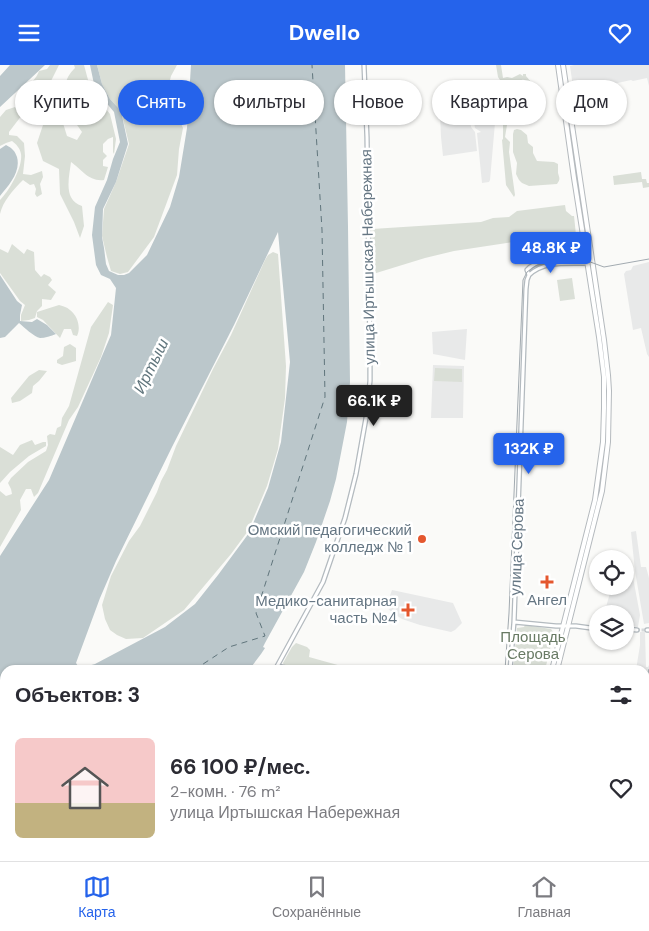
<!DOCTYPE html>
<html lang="ru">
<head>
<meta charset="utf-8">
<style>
	body { margin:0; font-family:"DM Sans",sans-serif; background:#f2f2f3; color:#2b2b33; height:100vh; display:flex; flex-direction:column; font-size:19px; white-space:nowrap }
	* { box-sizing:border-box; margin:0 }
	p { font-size:16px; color:#7c7c81 }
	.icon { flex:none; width:28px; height:28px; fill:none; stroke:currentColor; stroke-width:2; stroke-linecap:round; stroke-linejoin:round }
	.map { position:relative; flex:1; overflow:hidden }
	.panel { position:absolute; left:0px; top:600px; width:650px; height:196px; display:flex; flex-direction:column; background:#fff; border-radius:15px 15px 0 0; box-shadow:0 1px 4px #0004 }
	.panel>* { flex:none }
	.hud { position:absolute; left:15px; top:15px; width:620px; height:45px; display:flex; gap:10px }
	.controls { position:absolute; left:589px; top:485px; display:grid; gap:10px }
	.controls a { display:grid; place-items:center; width:45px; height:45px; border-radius:50%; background:#fff; box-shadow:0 1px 4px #0004; font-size:25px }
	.price { position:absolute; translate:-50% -42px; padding:0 11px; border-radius:5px; background:#2563eb; color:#fff; font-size:16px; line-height:32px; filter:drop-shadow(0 1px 2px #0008) }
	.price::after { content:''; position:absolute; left:50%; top:30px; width:15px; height:11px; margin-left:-8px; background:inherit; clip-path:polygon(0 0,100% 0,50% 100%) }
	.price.current { background:#222; color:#fff }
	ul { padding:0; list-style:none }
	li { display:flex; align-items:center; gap:15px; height:125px; padding:0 15px }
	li+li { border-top:1px solid #e1e1e2 }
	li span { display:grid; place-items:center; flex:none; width:140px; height:100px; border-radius:8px; color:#555 }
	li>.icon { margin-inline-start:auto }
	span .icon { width:60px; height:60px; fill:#fffc; stroke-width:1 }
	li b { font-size:21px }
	h2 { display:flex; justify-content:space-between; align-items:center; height:60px; padding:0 15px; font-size:21px }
	.chip { padding:0 18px; border-radius:22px; background:#fff; box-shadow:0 1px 4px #0004; font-size:18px; line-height:45px }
	.chip.current { background:#2563eb; color:#fff }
	header { display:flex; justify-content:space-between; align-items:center; height:65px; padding:0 15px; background:#2563eb; color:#fff; font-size:22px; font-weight:700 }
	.menu { display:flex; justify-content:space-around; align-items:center; height:70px; border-top:1px solid #e1e1e2; background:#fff; font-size:14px; color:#7c7c81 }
	.menu a { display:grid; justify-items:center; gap:2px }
	.menu .current { color:#2563eb }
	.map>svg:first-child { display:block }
	.built { fill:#e8e9e9 }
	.green { fill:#dadfd7 }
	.water { fill:#bbc7cb; fill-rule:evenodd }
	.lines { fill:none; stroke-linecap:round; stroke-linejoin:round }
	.ferry { stroke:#60757c; stroke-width:1; stroke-dasharray:6 5; stroke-linecap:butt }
	.secondary-tunnel { stroke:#d5d9db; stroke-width:3; stroke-dasharray:3 1.5; stroke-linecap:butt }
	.secondary-casing { stroke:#b3babf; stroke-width:5.5 }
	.primary-casing { stroke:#b5babe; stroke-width:6 }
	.secondary { stroke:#fff; stroke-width:3 }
	.primary { stroke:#fff; stroke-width:4 }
	.tram { stroke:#a2aab0; stroke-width:1 }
	.rail { stroke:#a2aab0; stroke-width:1; stroke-dasharray:8 4; stroke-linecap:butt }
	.poi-dot { fill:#e4572e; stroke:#fff; stroke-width:2 }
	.labels { text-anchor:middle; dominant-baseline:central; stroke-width:5; stroke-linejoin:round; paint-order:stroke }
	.street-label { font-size:15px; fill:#657683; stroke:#fff }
	.poi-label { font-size:15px; fill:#657683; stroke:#fff; text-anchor:end }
	.park-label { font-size:15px; fill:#687a64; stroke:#fff }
	.water-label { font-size:16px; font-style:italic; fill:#60757c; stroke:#fff }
</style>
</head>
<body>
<header><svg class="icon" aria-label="menu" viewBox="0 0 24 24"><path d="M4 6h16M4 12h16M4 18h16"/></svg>Dwello<svg class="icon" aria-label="heart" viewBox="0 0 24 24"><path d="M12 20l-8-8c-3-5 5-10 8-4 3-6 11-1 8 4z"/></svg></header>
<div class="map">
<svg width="649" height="796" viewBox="0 0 649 796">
	<rect width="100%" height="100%" fill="#fafaf8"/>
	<path class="built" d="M574 0H649V21L647 13 633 16 631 15 586 25 583 20 573 22 570 1Z
		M497 35 490 115 489 117 482 118 477 68 481 67 475 63 471 41Z
		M468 42 471 62 475 67 477 86 443 91 441 72 440 49Z
		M649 197V292L647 289 641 263 633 265 624 209 626 206 631 205 633 201Z
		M467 264 465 295 433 289 432 267Z
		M433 300 464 301 463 353H431Z
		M636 466 641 502H646L649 513V558L644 559 635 506 631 467Z
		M625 506 632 507 640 550 638 562 625 561V549H604L612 521H625Z
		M392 525 453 538 462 558 455 565 451 567 420 560 402 554 393 548 386 542Z
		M640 567H645L646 602H648L649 600V796H600L601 791H645V605H636L640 580Z"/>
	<path class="green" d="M50 0H59L50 18 33 24 29 37 23 47 18 43C17 23 34 21 39 6L47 4Z
		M74 0H84L91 26 110 49 116 74 114 89 113 87V72L108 74 103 79V87L107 91 103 95V101L108 102 104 115C89 117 81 104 71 97 69 113 63 135 82 141L84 161 80 173 74 157 60 129 59 104 43 96 37 78 45 54 62 55 67 71 77 75 82 67 70 50 75 28 81 19 74 17 70 24 66 23C65 15 69 9 75 3Z
		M97 0H177L171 11 168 23 174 44 183 63 179 84 177 110 154 172 128 207 120 209 111 206 107 192 102 171 104 144 116 117 129 79 121 46 110 34 102 19Z
		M496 0H501L503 13 507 12 512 13 520 9 523 11V9H526V11L531 17 529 19 528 22H526L523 14 522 16H516L518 27 513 26 510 24C507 29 510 35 508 41L506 42 507 60 505 72 510 77 509 87 515 130 514 132 506 120 502 75 503 74V41C506 36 503 28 500 23L502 18 498 12Z
		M15 42 20 46 22 50 9 67V70L17 71 24 78 25 91 23 109 31 110 42 106 43 112 40 119 42 129 37 132 35 129 36 124 34 119 30 120 23 115C13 125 3 136 0 149V135C9 126 23 102 21 89 20 83 16 79 12 76L6 78 0 81V52L6 45Z
		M517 64 521 65 527 70 528 78 533 82V88L537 96 554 97 558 99C558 102 558 105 558 108 559 112 561 114 557 119L529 121 522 118 519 115 516 109 517 98 513 87V69L514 65Z
		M641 107 642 114H646L647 118H649V122L643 123 642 117 614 120 613 111Z
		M565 140 566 146 572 151H574L578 189 528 197 525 179 520 176 454 186 425 193 373 209 371 207V165L372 164 481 157 493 153 509 152 517 146Z
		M12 179 24 189 27 184 34 187 35 205 41 212 44 209 50 212 52 215 48 220 56 227 51 235 42 234V241L37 246 35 253 29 255 21 256V250L25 240 20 236 0 208V184L8 188Z
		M273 187 278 189 286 301 285 333 278 384 267 421 248 466 231 489 184 545 143 573 126 574 117 570 110 565 105 554 102 540 111 511 129 476 140 461 157 427 161 416 167 405 176 381 213 304 231 270 265 195 268 190Z
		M572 213 575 234 560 236 557 215Z
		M108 237 113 240 109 268 101 292 78 342 69 355 38 428 34 432 31 424H26L20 435 21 445 0 482V426L6 431 12 429 11 424 8 418 11 413 28 397 46 386 48 380 47 371 50 369 55 370 57 363 61 361 62 353 69 341 91 262Z
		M59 240C62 241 67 242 70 245 78 251 81 263 77 271L73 270 71 264H64L60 273 43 255 37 252V247Z
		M70 279 76 283V296L62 300 57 298V295L63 291 64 282Z
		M435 303 462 304V317L434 316Z
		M39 305 47 306 39 316 33 321 32 328 20 336 12 338 11 333 29 311Z
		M32 375 35 380 43 377H46V381L29 391 10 407 0 418V382L13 390 20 380Z
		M525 560 551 564 554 568 545 605H513L517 563 524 562Z
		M296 578 307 582 310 585 309 592 352 604 354 601 373 605H297L284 601 283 598 292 582Z
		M5 767V791H54L51 796H10L0 792V772Z"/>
	<path class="water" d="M10 0H45L0 42V11Z
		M90 0H97L102 19 110 34 121 46 128 79 116 117 103 144 102 172 104 183 106 199 109 206 118 210H124L129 208 147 190 170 142 179 112 187 63 191 0H345L348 162 350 317 347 357 336 414 330 436 316 477 304 507 265 578 263 582 265 583 261 589 249 605H5V765L0 769V491L49 415 111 270 116 223 110 214 101 210 96 200 92 170 95 142 107 115 113 94 120 77 114 47 104 35 94 19ZM278 167 290 297 281 377 268 423 249 468 218 510 195 539 165 562 95 599 81 603 78 601 76 598 100 533 116 496 172 382 234 260Z
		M6 80C12 83 15 86 17 92 21 107 9 120 0 131V84Z
		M0 210 17 236 22 240 20 250V256L32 257 37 254 47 260 56 269C51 271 45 273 40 273 34 272 24 262 19 258L5 272 0 273Z
		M74 791H147L144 796H71Z"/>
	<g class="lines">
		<path class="ferry" d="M194 605 229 582 265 571 256 548 325 332 322 165 312 0
			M0 740 5 736"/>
		<path class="secondary-tunnel" d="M637 565H647"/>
		<g class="secondary-casing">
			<path id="secondary" d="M529 210 527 205C536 193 571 192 586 190
				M529 210C545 195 568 199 588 198
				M514 557 556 561H576L598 564
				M625 564 637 565
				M647 565H649
				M278 601 294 605
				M275 605 323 517 345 453 356 409 366 353 370 316V288L367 72 364 0
				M510 605 514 557 526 224 527 215 529 210
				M170 791 171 796
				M177 791 193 796
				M466 796 467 791"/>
		</g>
		<g class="primary-casing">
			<path id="primary" d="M552 605 595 435 603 377 604 343V312L599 272 574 113 558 0
				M557 605 602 426 608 377 609 326 608 310 604 275 563 0
				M504 796 505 791
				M509 796 511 791"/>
		</g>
		<use href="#secondary" class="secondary"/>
		<use href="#primary" class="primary"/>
		<path class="tram" d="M505 605 509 548 523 215 527 207 537 200 572 193 582 194 604 202 649 194
			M464 796 465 791"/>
		<path class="rail" d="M645 620 649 604
			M645 655 649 644
			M645 724 649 710
			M607 796 608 791
			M626 796 627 791"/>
	</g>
	<g class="poi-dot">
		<circle cx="422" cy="474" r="5"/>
		<path d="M544.5 509.5h5v5h5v5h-5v5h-5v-5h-5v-5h5z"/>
		<path d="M405.5 537.5h5v5h5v5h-5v5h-5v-5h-5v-5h5z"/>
	</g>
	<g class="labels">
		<g class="street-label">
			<text transform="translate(368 192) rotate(-91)">улица Иртышская Набережная</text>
			<text transform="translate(517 482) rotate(-88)">улица Серова</text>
		</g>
		<g class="poi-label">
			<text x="412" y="465">Омский педагогический<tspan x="412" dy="17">колледж № 1</tspan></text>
			<text x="547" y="535" text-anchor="middle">Ангел</text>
			<text x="397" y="536">Медико-санитарная<tspan x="397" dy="17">часть №4</tspan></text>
		</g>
		<g class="park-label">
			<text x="533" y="572">Площадь<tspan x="533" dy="17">Серова</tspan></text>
		</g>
		<g class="water-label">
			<text transform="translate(151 301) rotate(-64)">Иртыш</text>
		</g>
	</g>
</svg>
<div class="controls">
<a><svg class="icon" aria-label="locate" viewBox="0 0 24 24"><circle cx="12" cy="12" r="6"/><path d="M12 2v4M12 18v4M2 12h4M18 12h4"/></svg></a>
<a><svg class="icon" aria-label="layers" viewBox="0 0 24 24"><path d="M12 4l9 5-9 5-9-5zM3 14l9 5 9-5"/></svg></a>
</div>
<b class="price" style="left:551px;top:209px">48.8K ₽</b>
<b class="price current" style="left:374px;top:362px">66.1K ₽</b>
<b class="price" style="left:529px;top:410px">132K ₽</b>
<div class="hud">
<a class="chip">Купить</a>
<a class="chip current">Снять</a>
<a class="chip">Фильтры</a>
<a class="chip">Новое</a>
<a class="chip">Квартира</a>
<a class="chip">Дом</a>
</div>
<section class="panel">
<h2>Объектов: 3<svg class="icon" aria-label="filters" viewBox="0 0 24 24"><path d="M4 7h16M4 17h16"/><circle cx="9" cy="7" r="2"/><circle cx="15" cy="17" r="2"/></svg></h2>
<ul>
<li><span style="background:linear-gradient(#f6c9c9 65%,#c2b280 0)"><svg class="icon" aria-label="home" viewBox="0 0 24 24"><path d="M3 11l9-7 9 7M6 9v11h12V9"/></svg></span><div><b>66 100 ₽/мес.</b><p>2-комн. · 76 m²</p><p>улица Иртышская Набережная</p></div><svg class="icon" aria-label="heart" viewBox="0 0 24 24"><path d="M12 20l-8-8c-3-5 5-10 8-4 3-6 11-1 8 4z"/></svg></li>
</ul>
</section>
</div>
<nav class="menu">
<a class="current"><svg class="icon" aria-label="map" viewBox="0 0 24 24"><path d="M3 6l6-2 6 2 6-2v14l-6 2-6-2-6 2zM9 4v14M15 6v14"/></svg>Карта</a>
<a><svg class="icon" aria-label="saved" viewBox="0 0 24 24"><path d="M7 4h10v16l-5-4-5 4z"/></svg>Сохранённые</a>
<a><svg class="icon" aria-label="home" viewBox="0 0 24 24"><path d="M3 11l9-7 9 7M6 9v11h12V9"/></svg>Главная</a>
</nav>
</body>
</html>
